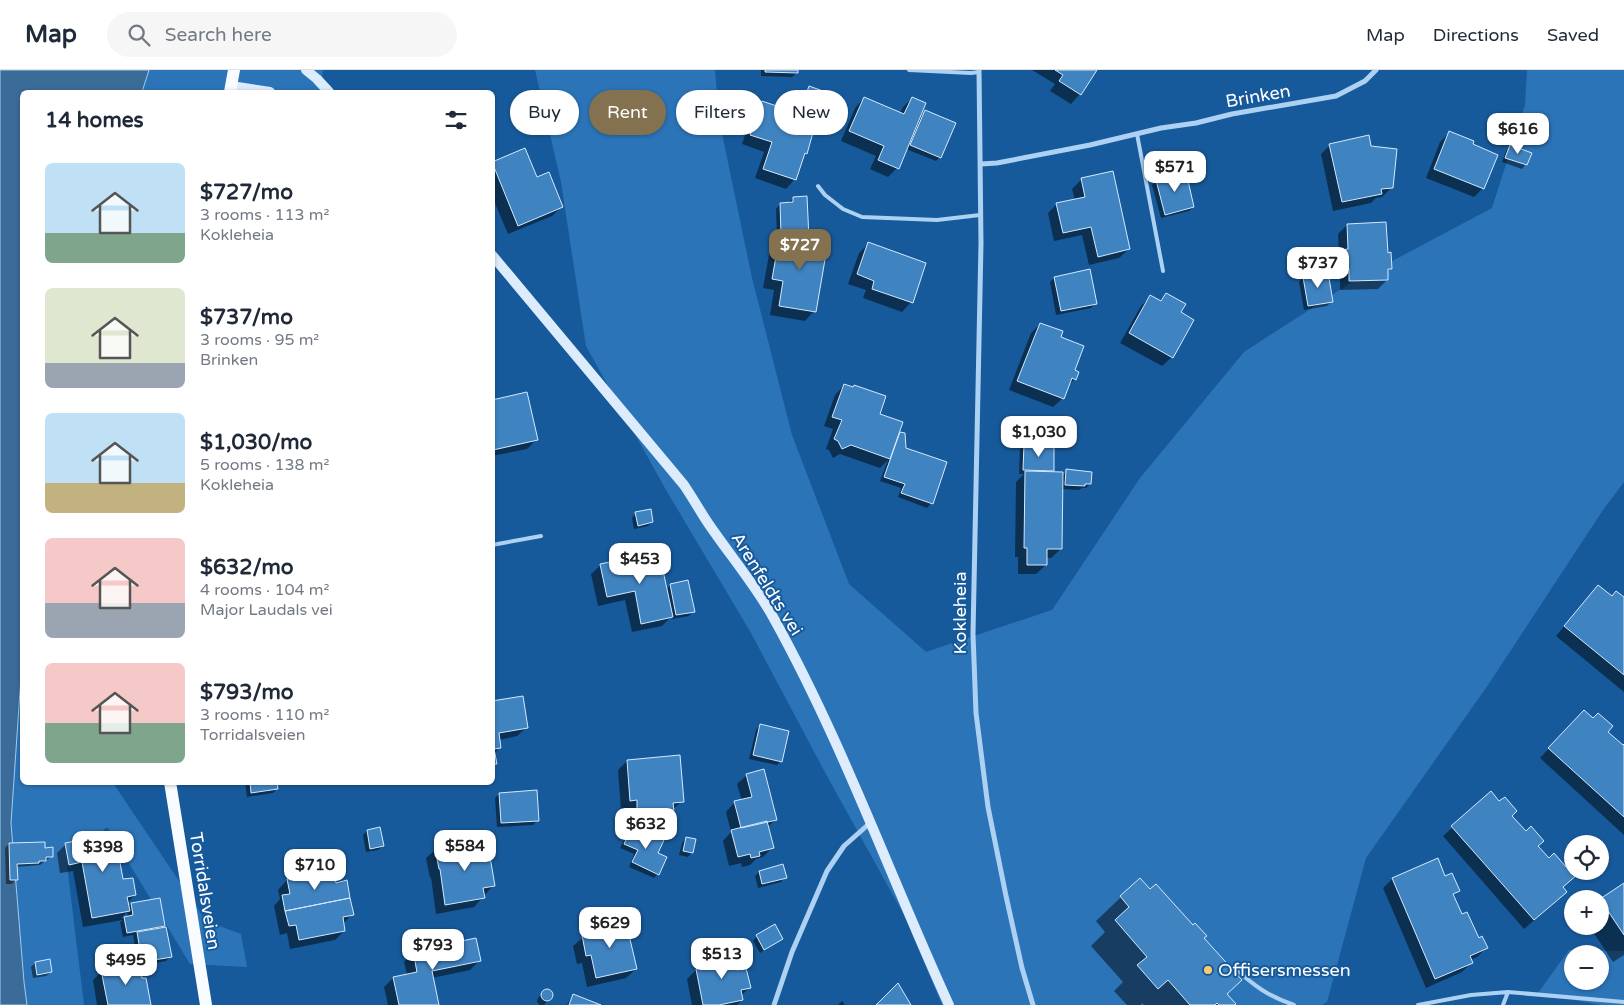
<!DOCTYPE html>
<html lang="en">
<head>
<meta charset="utf-8">
<style>
	body { margin:0; font-family:"Varela Round",sans-serif; background:#f6f6f7; color:#1f2937; height:100vh; display:flex; flex-direction:column; font-size:19px; white-space:nowrap }
	* { box-sizing:border-box; margin:0 }
	p { font-size:16px; color:#747a83 }
	.icon { flex:none; width:28px; height:28px; fill:none; stroke:currentColor; stroke-width:2; stroke-linecap:round; stroke-linejoin:round }
	.map { position:relative; flex:1; overflow:hidden }
	.side { position:absolute; left:20px; top:20px; width:475px; height:695px; display:flex; flex-direction:column; background:#fff; border-radius:8px; box-shadow:0 1px 4px #0004 }
	.side>* { flex:none }
	.top-card { position:absolute; left:510px; top:20px; width:475px; height:45px; display:flex; gap:10px }
	.controls { position:absolute; left:1564px; top:765px; display:grid; gap:10px }
	.controls a { display:grid; place-items:center; width:45px; height:45px; border-radius:50%; background:#fff; box-shadow:0 1px 4px #0004; font-size:25px }
	.price { position:absolute; translate:-50% -42px; padding:0 11px; border-radius:10px; background:#fff; color:#222; font-size:16px; line-height:32px; filter:drop-shadow(0 1px 2px #0008) }
	.price::after { content:''; position:absolute; left:50%; top:30px; width:15px; height:11px; margin-left:-8px; background:inherit; clip-path:polygon(0 0,100% 0,50% 100%) }
	.price.selected { background:#847150; color:#fff }
	ul { padding:0; list-style:none }
	li { display:flex; align-items:center; gap:15px; height:125px; padding:0 25px }
	li span { display:grid; place-items:center; flex:none; width:140px; height:100px; border-radius:8px; color:#555 }
	li>.icon { margin-inline-start:auto }
	span .icon { width:60px; height:60px; fill:#fffc; stroke-width:1 }
	li b { font-size:21px }
	h2 { display:flex; justify-content:space-between; align-items:center; height:60px; padding:0 25px; font-size:21px }
	.tag { padding:0 18px; border-radius:22px; background:#fff; box-shadow:0 1px 4px #0004; font-size:18px; line-height:45px }
	.tag.selected { background:#847150; color:#fff }
	header { display:flex; align-items:center; gap:30px; box-sizing:border-box; height:70px; padding:0 25px; background:#fff; border-bottom:1px solid #e0e1e3 }
	header strong { font-size:24px }
	nav { display:flex; gap:28px; margin-inline-start:auto; font-size:18px }
	.search { width:350px; height:45px; background:#f6f6f7; display:flex; align-items:center; gap:12px; box-sizing:border-box; padding:0 18px; border-radius:28px; color:#747a83; font-size:19px }
	.map>svg:first-child { display:block }
	.green { fill:#2b74b8; fill-rule:evenodd }
	.water { fill:#3b6b99; stroke:#9fcdf4 }
	.shadow { fill:#0007; fill-rule:evenodd }
	.building { fill:#4083c1; stroke:#d4e9fc }
	.lines { fill:none; stroke-linecap:round; stroke-linejoin:round }
	.lane { stroke:#add1f2; stroke-width:4 }
	.street { stroke:#add1f2; stroke-width:5 }
	.secondary { stroke:#dcecfc; stroke-width:10 }
	.primary { stroke:#f8fbff; stroke-width:12 }
	.poi-dot { fill:#ffca6e; stroke:#175a9b; stroke-width:2 }
	.labels { text-anchor:middle; dominant-baseline:central; stroke-width:4; stroke-linejoin:round; paint-order:stroke }
	.street-label { font-size:18px; fill:#fff; stroke:#175a9b }
	.poi-label { font-size:18px; fill:#fff; stroke:#175a9b; text-anchor:start }
</style>
</head>
<body>
<header>
<strong>Map</strong>
<div class="search"><svg class="icon" aria-label="search" viewBox="0 0 24 24"><circle cx="10" cy="10" r="6"/><path d="M15 15l6 6"/></svg>Search here</div>
<nav><a>Map</a><a>Directions</a><a>Saved</a></nav>
</header>
<div class="map">
<svg width="1624" height="935" viewBox="0 0 1624 935">
	<rect width="100%" height="100%" fill="#175a9b"/>
	<path class="green" d="M149 0H323L320 22H142Z
		M535 0H715L720 54 752 208 792 365 849 514 926 582 1052 540 1140 408 1244 282 1349 214 1492 138 1525 35 1527 0H1624V412L1603 440 1488 615 1366 788 1327 932 1322 935H942L904 845 827 706 751 563 666 420 586 276 561 112Z
		M22 592V712L113 713 206 851 241 864 247 897 190 894 107 757 67 795 84 935H27L24 912 11 753Z
		M1569 880 1624 881V935H1601L1538 923ZM1572 884H1600V911H1572Z"/>
	<path class="water" d="M0 0H149L142 22H22V592L11 753 24 912 27 935H0Z"/>
	<path class="shadow" d="M761 0H797V3L792 7 761 6Z
		M1032 0H1096L1080 24 1071 34 1050 21 1055 14Z
		M810 17 824 50 819 55 815 53 806 83 803 86 795 109 786 119 755 108 764 82 742 74 753 42 762 32 797 44 805 22Z
		M864 28 900 43 903 37 912 28 919 48 925 42 940 87 936 91 906 79 897 98 888 107 870 99 876 86 841 71 855 38Z
		M1449 63 1471 75 1483 118 1474 127 1426 108 1440 72Z
		M1330 75 1391 118 1382 127 1376 128 1371 133 1333 141 1321 84Z
		M1510 76 1526 94 1522 99 1502 92 1506 81Z
		M492 93 536 109 562 136 552 146 508 164 492 126Z
		M1081 110 1129 179 1119 188 1089 195 1082 165 1054 171 1048 143 1057 134 1075 130 1072 119Z
		M1157 111 1193 137 1189 141 1161 148 1152 115Z
		M794 128 808 168 814 241 805 251 770 245 774 220 763 218 771 174 777 168 776 139 780 134 789 132Z
		M1347 155 1386 184 1390 199 1387 202V210L1378 219 1340 220V208H1334L1333 191 1339 185 1338 164Z
		M868 174 911 232 902 242 863 228 866 220 848 214 859 183Z
		M1054 208 1095 234 1091 238 1056 245 1050 212Z
		M1303 208 1332 231 1327 236 1304 240 1299 212Z
		M1166 225 1179 243 1172 287 1162 296 1120 273 1141 236 1150 227 1159 231Z
		M1040 254 1073 301 1075 309 1066 318 1063 328 1053 337 1009 320 1031 263Z
		M844 315 879 345 897 367 900 363 904 379 931 433 927 438 898 427 901 418 880 411 888 390 880 398 840 384 833 388 829 380 826 379 833 359 824 356 835 325Z
		M492 331 537 369 527 379 492 386Z
		M1025 375 1052 400 1050 403 1062 406 1067 401 1090 414 1086 418H1082L1079 420 1062 419 1061 479 1051 488H1046V495L1036 504H1018V487H1015L1016 412 1024 404H1019L1020 379Z
		M636 443 652 452 648 456 634 459 632 448Z
		M601 495 666 520 670 515 693 541 689 546 672 549 671 547 662 556 632 562 625 530 598 536 591 504Z
		M1598 516 1612 527 1624 529V622L1556 566Z
		M492 633 527 657 517 666 499 670 500 677 494 684 495 693 492 696Z
		M1574 651 1622 677 1624 675V765L1540 688Z
		M760 655 781 691 777 695 749 689 756 660Z
		M627 691 682 731 663 749 628 751V739L621 740 618 700Z
		M747 705 776 749 767 758 772 778 763 787 756 789 750 795 742 797 741 793 729 796 723 771 731 762 726 742 735 732 742 731 737 714Z
		M245 712H276L277 719 273 723 247 727Z
		M1491 723 1549 789 1566 798 1569 796 1576 804 1562 818 1556 831 1524 859 1443 766Z
		M499 724 538 750 533 755 497 757 495 728Z
		M632 757 656 784 658 804 654 808 629 797 634 784 620 778 628 762Z
		M379 759 383 776 378 780 366 782 363 765 367 761Z
		M686 768 692 782 688 787 679 785 682 773Z
		M9 774 44 779 52 786 40 795 16 797V809L12 814H6L5 778Z
		M66 774 127 785 119 793 122 811 135 825 127 833 128 838 131 834 159 829 170 887 166 891 139 896 141 910 150 935H97L93 910 102 901 138 895 133 865 123 867 120 852 123 850 83 857 73 801 60 803 57 783ZM127 842 128 847 121 848Z
		M436 779 476 780 493 816 474 837 436 844 431 807 430 808 426 788Z
		M1437 790 1445 808 1458 820 1452 826 1461 846 1486 878 1477 887 1470 890 1471 893 1462 902 1426 918 1383 818 1392 809Z
		M759 802 785 807 781 812 758 818 755 806Z
		M1140 809 1150 821 1203 868 1226 925 1233 935H1144L1142 933 1141 935H1127L1114 921 1123 912 1091 876 1105 862 1096 851Z
		M287 810 335 814 352 844 343 854 344 861 335 870 290 879 287 863 280 865 274 836 280 829 278 820Z
		M1624 815V885L1613 892 1589 856H1600V831Z
		M607 853 636 899 626 908 587 917 582 893 577 894 573 876 587 864 599 861Z
		M757 866 781 868 760 883 753 871Z
		M475 869 479 891 470 900 432 908 438 935H388L384 917 393 908 407 905 404 892 413 882Z
		M732 880 737 902 749 918 741 926 742 930 737 935H692L687 909 696 900 701 899 700 894 709 884Z
		M35 893 51 902 46 906 33 908 31 897Z
		M545 920 549 921 551 923V927L544 935H540L537 932 538 928Z
		M573 925 598 935H567Z
		M842 931 845 935H838Z"/>
	<path class="building" d="M765 0H798V3L765 2Z
		M1055 0H1097L1081 25 1059 11 1063 5Z
		M809 16 834 25 825 51 800 42Z
		M864 27 904 44 912 27 926 33 899 99 878 90 884 76 849 61Z
		M762 31 803 45 804 43 817 48 807 84 805 83 796 110 763 99 772 72 750 65Z
		M925 40 956 53 941 88 910 75Z
		M1449 61 1474 71 1473 74 1498 85 1484 119 1434 99Z
		M1369 65 1371 76 1397 79 1393 118 1381 119 1382 124 1342 132 1329 74Z
		M1510 75 1532 83 1527 95 1505 88Z
		M525 78 537 107 549 102 563 137 518 156 492 92Z
		M1113 101 1130 179 1098 187 1091 157 1063 163 1056 133 1085 127 1081 108Z
		M1186 102 1194 137 1165 145 1156 110Z
		M807 126 809 169 781 164 780 133 793 132V127Z
		M1386 152 1388 183 1391 182 1392 199H1388V210L1349 211V199H1343L1342 198 1341 180 1348 179 1347 154Z
		M780 164 828 172 816 242 779 236 783 211 772 209Z
		M868 172 926 193 913 233 872 219 874 211 857 204Z
		M1090 199 1097 234 1061 241 1054 207Z
		M1328 202 1333 232 1308 236 1303 207Z
		M1166 223 1186 234 1181 242 1194 250 1173 288 1129 263 1150 225 1161 231Z
		M1040 253 1063 261 1061 267 1084 276 1075 300 1079 302 1076 310 1072 308 1064 329 1017 311Z
		M844 314 853 317 854 315 886 326 880 344 903 352 890 389 851 375 842 379 838 371 834 369 842 350 832 347Z
		M527 322 538 370 493 380 492 330Z
		M900 362 905 363 906 378 947 392 933 434 901 423 905 414 884 407Z
		M1024 374 1054 375V401L1023 400Z
		M1066 399 1092 402 1091 414H1085V416L1065 415Z
		M1025 401 1063 402 1062 479H1047V495H1027V478H1024Z
		M651 439 653 452 638 456 635 442Z
		M659 482 673 547 641 554 635 521 607 527 600 494Z
		M688 510 695 542 676 545 670 514Z
		M1598 515 1612 526 1616 521 1624 527V605L1564 556Z
		M523 626 528 658 499 663 501 678 494 679 497 694H492V631Z
		M1584 640 1593 648 1598 643 1613 656 1608 662 1623 675 1624 674V747L1548 678Z
		M760 654 789 661 782 692 753 685Z
		M680 685 684 732 673 733 674 740 637 743V730L630 731 627 690Z
		M764 699 777 750 741 758 734 731 752 727 746 704Z
		M250 712H277L278 719 251 723Z
		M537 720 539 751 501 753 499 723Z
		M1491 721 1499 731 1505 727 1517 741 1512 746 1526 761 1531 756 1544 771 1538 776 1549 788 1554 783 1566 797 1569 794 1572 799V801L1578 804 1563 817 1567 822 1534 850 1451 756Z
		M767 751 774 778 759 782 760 786 751 788 750 784 738 787 731 760Z
		M632 756 664 770 658 783 667 787 659 805 632 792 638 780 624 774Z
		M380 757 384 776 370 779 367 760Z
		M124 762 128 786 119 787 123 809 133 808 136 825 127 827 130 841 92 848 82 792 69 795 65 773Z
		M686 767 696 769 693 783 683 781Z
		M476 771 477 778 486 777 487 781H489L495 816 483 818 485 828 445 835 440 799H439L435 778Z
		M45 772V778L53 777V787H46V791H39V793L17 794 18 810H10L9 773Z
		M1438 788 1445 806 1452 803 1460 821 1453 824 1462 844 1467 842 1479 868 1482 866 1488 878 1470 886 1473 893 1435 909 1392 808Z
		M783 794 787 808 762 814 759 801Z
		M333 800 336 813 347 810 350 828 285 841 282 825 290 824 287 809Z
		M1140 808 1150 819 1156 814 1193 855 1195 853 1207 866 1204 868 1242 910 1227 924 1236 934 1234 935H1219L1217 933 1215 935H1190L1168 910 1158 919 1137 895 1147 887 1115 850 1129 837 1120 826Z
		M1624 813V865L1600 829Z
		M160 828 165 856 127 863 124 847 133 845 131 833Z
		M350 828 354 845 343 847 345 861 299 870 296 855 289 856 285 841Z
		M625 848 637 899 596 908 591 885 586 886 582 865H586V863L607 858 606 852Z
		M775 854 783 869 764 880 756 865Z
		M166 857 172 887 142 892 137 862Z
		M476 868 481 891 432 901 439 935H399L393 907 417 902 413 881Z
		M733 878 737 900 746 898 751 918 741 920 743 930 719 935H703L696 899 711 896 709 883Z
		M50 889 52 902 37 905 35 892Z
		M139 893 142 908H146L151 935H108L101 900Z
		M898 913 911 935H876Z
		M541 925a6 6 0 1 1 12 0a6 6 0 1 1-12 0Z
		M573 924 601 935H569Z"/>
	<g class="lines">
		<path class="lane" d="M909 0 971 3 979 2
			M1137 64 1163 201
			M818 116 825 125 843 139 862 147 937 150 980 145
			M492 475 541 466
			M1234 897C1254 916 1268 926 1294 935
			M1418 935 1471 925 1508 922 1624 932
			M1503 935 1508 922"/>
		<path class="street" d="M979 0 981 173 973 564 976 643 988 737 1006 826 1022 898 1033 935
			M981 94 997 93 1090 75 1161 58 1196 53 1232 44 1336 26 1365 11 1376 0
			M774 935 792 882 827 801 844 776 870 753"/>
		<path class="secondary" d="M306 0 317 9 329 22
			M231 16 270 22
			M492 185 684 415C692 427 699 439 706 450 728 483 754 513 773 547 842 671 890 806 949 935"/>
		<path class="primary" d="M230 22 234 0
			M170 712 206 935"/>
	</g>
	<circle class="poi-dot" cx="1208" cy="900" r="5"/>
	<g class="labels">
		<g class="street-label">
			<text transform="translate(1258 26) rotate(-10)">Brinken</text>
			<text transform="translate(767 514) rotate(58)">Arenfeldts vei</text>
			<text transform="translate(960 543) rotate(-90)">Kokleheia</text>
			<text transform="translate(205 821) rotate(81)">Torridalsveien</text>
		</g>
		<g class="poi-label">
			<text x="1218" y="900">Offisersmessen</text>
		</g>
	</g>
</svg>
<div class="controls">
<a><svg class="icon" aria-label="locate" viewBox="0 0 24 24"><circle cx="12" cy="12" r="6"/><path d="M12 2v4M12 18v4M2 12h4M18 12h4"/></svg></a>
<a>+</a>
<a>−</a>
</div>
<b class="price" style="left:1518px;top:85px">$616</b>
<b class="price" style="left:1175px;top:123px">$571</b>
<b class="price selected" style="left:800px;top:201px">$727</b>
<b class="price" style="left:1318px;top:219px">$737</b>
<b class="price" style="left:1039px;top:388px">$1,030</b>
<b class="price" style="left:640px;top:515px">$453</b>
<b class="price" style="left:646px;top:780px">$632</b>
<b class="price" style="left:465px;top:802px">$584</b>
<b class="price" style="left:103px;top:803px">$398</b>
<b class="price" style="left:315px;top:821px">$710</b>
<b class="price" style="left:610px;top:879px">$629</b>
<b class="price" style="left:433px;top:901px">$793</b>
<b class="price" style="left:722px;top:910px">$513</b>
<b class="price" style="left:126px;top:916px">$495</b>
<div class="top-card">
<a class="tag">Buy</a>
<a class="tag selected">Rent</a>
<a class="tag">Filters</a>
<a class="tag">New</a>
</div>
<section class="side">
<h2>14 homes<svg class="icon" aria-label="filters" viewBox="0 0 24 24"><path d="M4 7h16M4 17h16"/><circle cx="9" cy="7" r="2"/><circle cx="15" cy="17" r="2"/></svg></h2>
<ul>
<li><span style="background:linear-gradient(#bfe0f5 70%,#7fa58c 0)"><svg class="icon" aria-label="home" viewBox="0 0 24 24"><path d="M3 11l9-7 9 7M6 9v11h12V9"/></svg></span><div><b>$727/mo</b><p>3 rooms · 113 m²</p><p>Kokleheia</p></div></li>
<li><span style="background:linear-gradient(#dfe7d0 75%,#9aa5b1 0)"><svg class="icon" aria-label="home" viewBox="0 0 24 24"><path d="M3 11l9-7 9 7M6 9v11h12V9"/></svg></span><div><b>$737/mo</b><p>3 rooms · 95 m²</p><p>Brinken</p></div></li>
<li><span style="background:linear-gradient(#bfe0f5 70%,#c2b280 0)"><svg class="icon" aria-label="home" viewBox="0 0 24 24"><path d="M3 11l9-7 9 7M6 9v11h12V9"/></svg></span><div><b>$1,030/mo</b><p>5 rooms · 138 m²</p><p>Kokleheia</p></div></li>
<li><span style="background:linear-gradient(#f6c9c9 65%,#9aa5b1 0)"><svg class="icon" aria-label="home" viewBox="0 0 24 24"><path d="M3 11l9-7 9 7M6 9v11h12V9"/></svg></span><div><b>$632/mo</b><p>4 rooms · 104 m²</p><p>Major Laudals vei</p></div></li>
<li><span style="background:linear-gradient(#f6c9c9 60%,#7fa58c 0)"><svg class="icon" aria-label="home" viewBox="0 0 24 24"><path d="M3 11l9-7 9 7M6 9v11h12V9"/></svg></span><div><b>$793/mo</b><p>3 rooms · 110 m²</p><p>Torridalsveien</p></div></li>
</ul>
</section>
</div>
</body>
</html>
